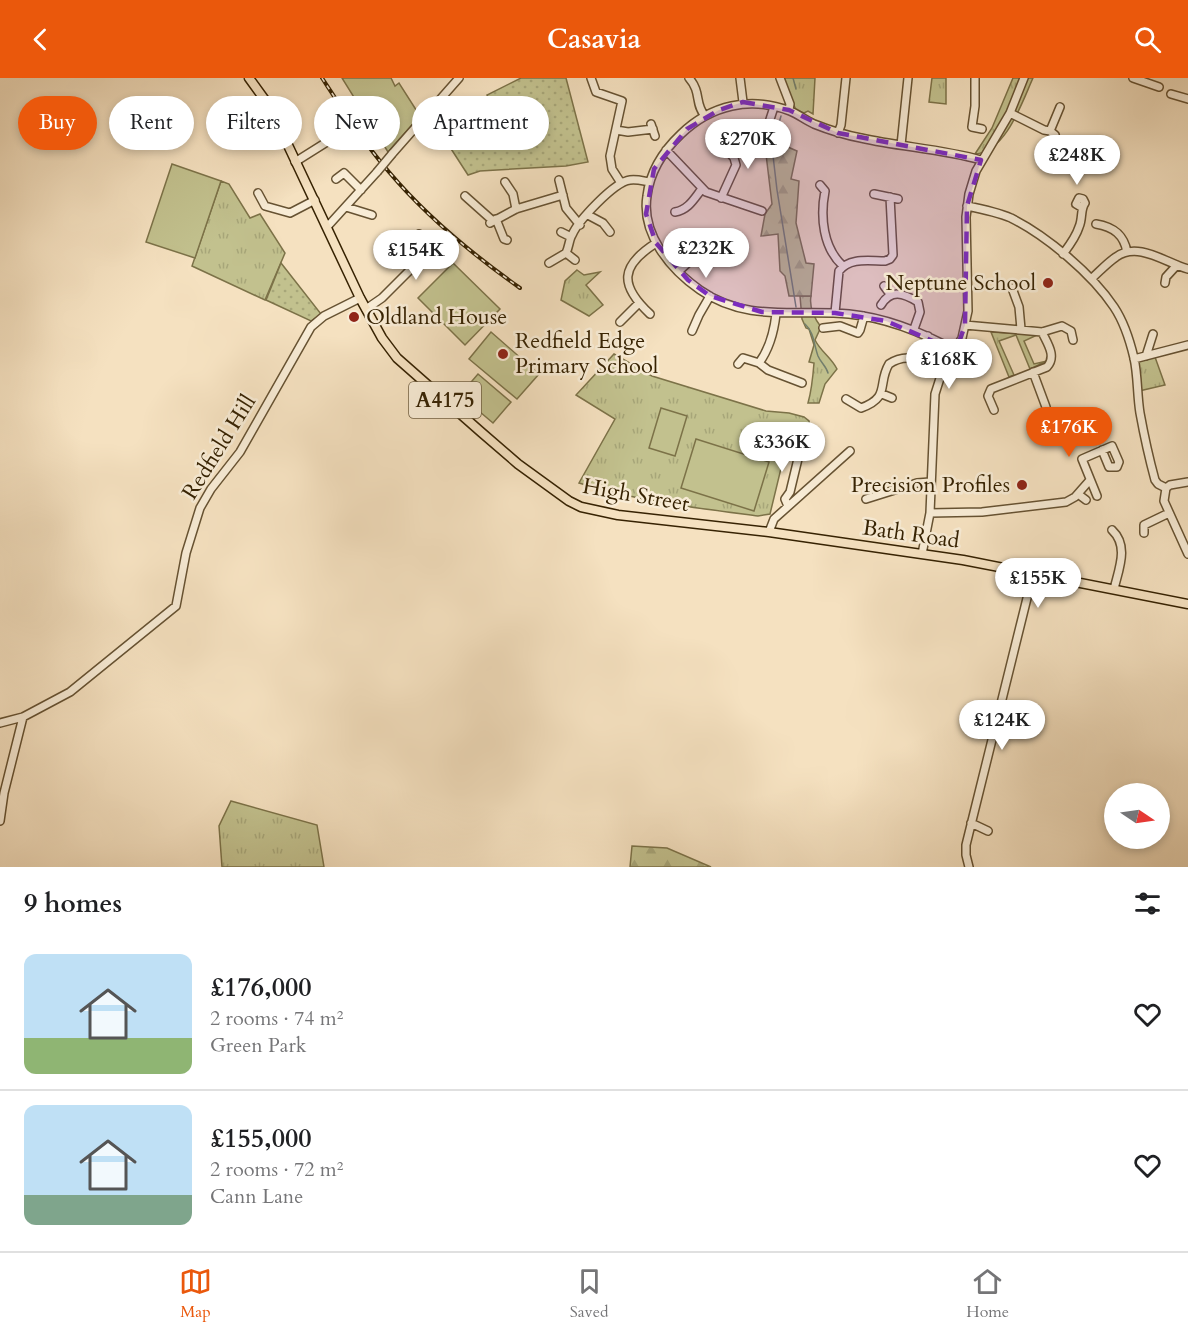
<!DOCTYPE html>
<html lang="en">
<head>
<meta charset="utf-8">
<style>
	body { margin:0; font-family:Cardo,serif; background:#f6f6f6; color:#202124; height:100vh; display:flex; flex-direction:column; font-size:22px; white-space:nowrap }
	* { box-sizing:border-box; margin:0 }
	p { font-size:20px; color:#757577 }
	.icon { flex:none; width:33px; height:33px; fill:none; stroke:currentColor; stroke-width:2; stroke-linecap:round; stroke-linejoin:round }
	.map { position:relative; height:789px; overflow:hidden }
	.side { display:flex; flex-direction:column; background:#fff; flex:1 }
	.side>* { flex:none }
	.banner { position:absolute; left:18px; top:18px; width:600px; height:54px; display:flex; gap:12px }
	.needle { width:39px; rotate:103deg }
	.tools { position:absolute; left:1104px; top:705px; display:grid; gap:12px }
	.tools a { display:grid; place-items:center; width:66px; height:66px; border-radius:50%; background:#fff; box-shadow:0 3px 9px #0003; font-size:30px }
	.price { position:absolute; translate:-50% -51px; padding:0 14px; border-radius:21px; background:#fff; color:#222; font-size:20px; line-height:39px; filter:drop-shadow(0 2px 3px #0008) }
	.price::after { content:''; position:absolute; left:50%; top:36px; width:18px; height:14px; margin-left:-9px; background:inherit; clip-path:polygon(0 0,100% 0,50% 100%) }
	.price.active { background:#ea580c; color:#fff }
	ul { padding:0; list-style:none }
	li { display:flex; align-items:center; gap:18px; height:150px; padding:0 24px }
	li+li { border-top:2px solid #e0e0e0 }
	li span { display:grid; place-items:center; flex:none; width:168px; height:120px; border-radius:12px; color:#555 }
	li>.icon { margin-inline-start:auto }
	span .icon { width:72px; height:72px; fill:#fffc; stroke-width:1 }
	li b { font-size:26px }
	h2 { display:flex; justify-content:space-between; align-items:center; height:72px; padding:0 24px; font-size:26px }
	.tag { padding:0 21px; border-radius:27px; background:#fff; box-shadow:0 3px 9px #0003; font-size:21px; line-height:54px }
	.tag.active { background:#ea580c; color:#fff }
	header { display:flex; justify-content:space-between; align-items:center; height:78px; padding:0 24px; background:#ea580c; color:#fff; font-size:27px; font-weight:600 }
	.menu { display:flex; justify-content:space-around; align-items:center; height:84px; border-top:2px solid #e0e0e0; background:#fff; font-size:16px; color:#757577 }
	.menu a { display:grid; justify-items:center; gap:3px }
	.menu .active { color:#ea580c }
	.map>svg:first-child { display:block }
	.grass { fill:url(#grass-tufts); stroke:#7c7248; stroke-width:1.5 }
	.forest { fill:url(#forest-firs); stroke:#7c7248; stroke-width:1.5 }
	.garden { fill:url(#garden-dots); stroke:#7c7248; stroke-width:1.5 }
	.pitch { fill:#c2c18e; stroke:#7c7248; stroke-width:1.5 }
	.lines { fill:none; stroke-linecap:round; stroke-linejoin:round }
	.stream { stroke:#737f6d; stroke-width:1.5 }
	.minor-casing { stroke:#665232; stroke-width:10 }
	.major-casing { stroke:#362202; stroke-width:11 }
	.minor { stroke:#f8ecd6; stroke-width:7 }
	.major { stroke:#f5e1c0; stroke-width:8 }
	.rail-casing { stroke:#362202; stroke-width:4 }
	.rail { stroke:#f8ecd6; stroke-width:1.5; stroke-dasharray:4.5; stroke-linecap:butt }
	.minor-bridge-casing { stroke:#665232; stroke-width:10; stroke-linecap:butt }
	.minor-bridge { stroke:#f8ecd6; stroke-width:7 }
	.marked { fill:#7b2cbf; fill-opacity:0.2; stroke:#7b2cbf; stroke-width:4.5; stroke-dasharray:12 8; stroke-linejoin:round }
	.poi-dot { fill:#8f2418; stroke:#f8ecd6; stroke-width:2 }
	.labels { text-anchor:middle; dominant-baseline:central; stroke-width:5; stroke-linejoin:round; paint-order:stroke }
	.shield { fill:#f8ecd6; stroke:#705f42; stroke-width:1.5 }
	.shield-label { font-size:21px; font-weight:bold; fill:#362202 }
	.poi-label { font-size:22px; fill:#362202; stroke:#f8ecd6; text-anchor:end }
	.street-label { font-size:22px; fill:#362202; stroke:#f8ecd6 }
</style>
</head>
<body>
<header><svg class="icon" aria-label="back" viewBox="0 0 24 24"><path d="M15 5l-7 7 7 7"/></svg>Casavia<svg class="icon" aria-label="search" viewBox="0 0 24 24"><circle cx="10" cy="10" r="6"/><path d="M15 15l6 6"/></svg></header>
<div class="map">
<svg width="1188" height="789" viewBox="0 0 1188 789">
	<defs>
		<pattern id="grass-tufts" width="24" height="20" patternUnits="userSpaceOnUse" patternTransform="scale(1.5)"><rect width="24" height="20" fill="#c2c18e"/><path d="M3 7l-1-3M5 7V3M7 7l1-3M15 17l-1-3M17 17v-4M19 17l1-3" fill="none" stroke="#a7a679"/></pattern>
		<pattern id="forest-firs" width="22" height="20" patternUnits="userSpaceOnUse" patternTransform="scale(1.5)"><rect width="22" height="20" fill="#c2c18e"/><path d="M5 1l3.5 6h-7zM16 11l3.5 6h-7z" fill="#a7a679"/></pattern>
		<pattern id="garden-dots" width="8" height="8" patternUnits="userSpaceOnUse" patternTransform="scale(1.5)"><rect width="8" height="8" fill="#c2c18e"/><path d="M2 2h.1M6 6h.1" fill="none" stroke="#a7a679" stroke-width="1.8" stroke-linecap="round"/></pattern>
	</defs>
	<rect width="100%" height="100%" fill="#f5e1c0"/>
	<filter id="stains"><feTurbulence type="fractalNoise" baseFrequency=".00333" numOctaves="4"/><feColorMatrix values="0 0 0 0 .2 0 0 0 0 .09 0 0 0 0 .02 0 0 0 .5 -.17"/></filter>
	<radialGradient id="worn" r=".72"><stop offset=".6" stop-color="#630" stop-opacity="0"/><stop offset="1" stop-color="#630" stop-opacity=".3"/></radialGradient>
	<path class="grass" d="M782 0H815L813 36 808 33 804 35 796 32Z
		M932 0H946V26L929 24Z
		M1013 0H1033C1022 24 1006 74 975 76L992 50Z
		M221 103 229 106 250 140 260 136 285 175 265 222 192 188Z
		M577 192 584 197 600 194 586 207 603 227 589 238 561 222 565 203Z
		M800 218H811C809 229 815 241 821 249L815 262C821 274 831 279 837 291L825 306 819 325H808C812 311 813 298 814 285L809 284 814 267 809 251 806 250 802 241Z
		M991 254 1037 257 1024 263 1034 286 1047 283 1030 291 1016 257 999 263 1014 297 1009 299Z
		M614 276 652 298 766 333 789 335 804 339 809 343 810 350 791 349 770 436 758 438C697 430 637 423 579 405L615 341 576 317Z
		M1155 279 1165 307 1139 313 1137 284Z
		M231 723 317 747 324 789H222L219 748Z"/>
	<path class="forest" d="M781 66 797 73 791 101 799 103 796 145 806 185 814 186 811 218H789L785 198 780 193 778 156 761 158 765 136 772 126 765 68Z
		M632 768 667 770 711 789H630Z"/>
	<path class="garden" d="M521 0H566L588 84 566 88 480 93 468 97 446 63 467 43 492 27 487 17Z
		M281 185 321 236 311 243 266 222Z"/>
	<path class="pitch" d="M342 0H391L395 8 399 5 420 38 388 74Z
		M172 86 221 103 195 180 146 164Z
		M453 185 500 231 465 267 418 220Z
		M491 254 539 296 517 321 469 281Z
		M478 296 511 324 493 345 460 317Z
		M661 330 687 338 675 378 649 370Z
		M696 361 769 384 754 433 681 410Z"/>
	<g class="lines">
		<path class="stream" d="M793 0 796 11
			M781 38 772 69 777 112 796 229
			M805 246C814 254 814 267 818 278 821 285 826 288 828 295"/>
		<g class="minor-casing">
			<path id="minor" d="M591 0 596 14 622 23 610 78 612 91 621 105
				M689 0C702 15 694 25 705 38
				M740 0 743 24
				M780 0 790 26 789 32
				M975 0V28L972 49 982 51
				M1133 0 1159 9
				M1171 16 1188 21
				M1010 35 1044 52 1050 53 1060 29
				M651 46 655 58
				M616 52 628 54 653 51
				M838 55 841 47 846 0
				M763 63 774 29
				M758 67 763 63 769 65
				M901 67 908 0
				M666 72 706 114 762 133
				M1046 74 1055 57 1050 53
				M392 76 459 0
				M295 84 330 62
				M336 101 344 95 361 112
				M559 102 566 130 580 147
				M505 104 513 116 516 131
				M820 107 825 113C820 139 823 170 843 188
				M258 115 265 128 290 135 315 122
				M874 116 898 121
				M465 118 493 143
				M721 120 736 87 734 80 723 67
				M967 128C982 131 997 134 1011 140 1047 158 1092 196 1114 229 1124 244 1130 263 1134 280 1138 298 1137 317 1140 335 1144 357 1149 380 1155 402L1158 406 1166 410
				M346 129 372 137
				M675 134C688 132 694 121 701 112
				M588 137 603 145 610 154
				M496 141 504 161 507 162
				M490 145 516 131 563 117
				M1096 146C1114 149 1124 157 1127 174
				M327 149 377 94
				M561 154 571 159
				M566 175 575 182
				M1063 176C1069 168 1076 159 1079 149 1083 140 1080 132 1085 125L1083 121 1079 120 1076 126 1081 129
				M549 185 566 175C569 169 569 162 572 157 578 143 614 104 630 102 637 101 643 103 649 104
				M679 193 704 170 720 171 727 174
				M1091 201C1099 194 1107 185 1116 179 1138 163 1166 185 1188 191
				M1165 205 1166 199 1177 187
				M884 208 890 216
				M1012 210 1019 229 1021 251
				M881 227C891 211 903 215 918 224L920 234 914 251
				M366 231 382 220 428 174 427 169 417 160 419 156
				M835 235 839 193C850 179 869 183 885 183L890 181 893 177 890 119
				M650 236C619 207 620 188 656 165
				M620 244 639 225
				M965 247 1042 254 1062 248 1071 253 1073 262
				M823 250 840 248 858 255 860 252 864 238
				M692 253 699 237 710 218
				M956 273C922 254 888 240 849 236 797 231 747 245 700 212 670 191 641 156 647 118 650 93 663 73 681 56 711 27 750 18 790 33 798 36 805 42 814 46 829 52 845 57 861 60 901 69 942 71 981 82
				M1146 278 1153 256
				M1134 281 1188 267
				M759 285 768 292 802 305
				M738 286 743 280 759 285C770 270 774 254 776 236
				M1033 294 1046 329
				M882 316 892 320
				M846 321 861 330C891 319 877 306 889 286 911 271 913 294 928 258
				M994 332 988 318 991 311 1047 289C1057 278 1047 265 1042 254
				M1166 410 1164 423 1188 476
				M1166 410 1170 407 1188 404
				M1078 416 1086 422
				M1097 418 1082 381 1112 368 1119 384 1117 389H1109L1102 372
				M866 421 917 405 930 404
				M788 428 785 421 790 414 803 360
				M930 435 982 434 1066 424 1075 419 1090 402
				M1112 452C1129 468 1119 490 1114 511
				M769 454 774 441 850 373
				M1144 455V447L1169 435
				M922 476 930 435 935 316 942 294 962 260 968 233 966 139 969 116 976 93 1010 35 1024 0
				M0 645 23 639 70 614 176 528 186 475 200 430 211 411 240 374 311 249 324 238 360 220
				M0 743 4 715 23 639
				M971 745 988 753
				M969 789 966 777V767L1033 496"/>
		</g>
		<g class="major-casing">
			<path id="major" d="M249 0 270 29 360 220 382 260 397 280 481 354 518 386 569 423 581 429 618 437 769 454 963 482 1188 526"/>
		</g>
		<use href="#minor" class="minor"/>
		<use href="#major" class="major"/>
		<g class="rail-casing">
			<path id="rail" d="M322 0C343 32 364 65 389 94 427 139 472 176 520 210"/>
		</g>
		<use href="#rail" class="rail"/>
		<g class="minor-bridge-casing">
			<path id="minor-bridge" d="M377 94 392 76"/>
		</g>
		<use href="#minor-bridge" class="minor-bridge"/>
	</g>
	<path class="marked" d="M743 24 789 32 838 55 981 82 967 128 965 247 956 273 886 243 835 235 762 234 710 218 688 202 656 165 646 136 654 91 687 51 719 32Z"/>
	<g class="poi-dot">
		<circle cx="1048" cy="205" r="6"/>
		<circle cx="354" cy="239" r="6"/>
		<circle cx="503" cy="276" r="6"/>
		<circle cx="1022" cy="407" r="6"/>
	</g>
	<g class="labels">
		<rect class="shield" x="409" y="304" width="72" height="36" rx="4.5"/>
		<g class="shield-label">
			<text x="445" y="322">A4175</text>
		</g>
		<g class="poi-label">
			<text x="1036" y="205">Neptune School</text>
			<text x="366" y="239" text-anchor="start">Oldland House</text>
			<text x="515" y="263" text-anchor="start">Redfield Edge<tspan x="515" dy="25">Primary School</tspan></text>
			<text x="1010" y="407">Precision Profiles</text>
		</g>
		<g class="street-label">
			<text transform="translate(219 369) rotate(-58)">Redfield Hill</text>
			<text transform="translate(636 417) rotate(10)">High Street</text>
			<text transform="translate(911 456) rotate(8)">Bath Road</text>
		</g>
	</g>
	<rect width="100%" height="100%" filter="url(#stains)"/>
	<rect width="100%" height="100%" fill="url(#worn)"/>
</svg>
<div class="tools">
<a><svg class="needle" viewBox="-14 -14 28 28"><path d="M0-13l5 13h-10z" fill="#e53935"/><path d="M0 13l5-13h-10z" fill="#757577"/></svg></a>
</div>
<b class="price" style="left:748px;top:92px">£270K</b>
<b class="price" style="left:1077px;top:108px">£248K</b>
<b class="price" style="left:706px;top:201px">£232K</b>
<b class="price" style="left:416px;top:203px">£154K</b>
<b class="price" style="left:949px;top:312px">£168K</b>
<b class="price active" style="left:1069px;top:380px">£176K</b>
<b class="price" style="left:782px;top:395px">£336K</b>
<b class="price" style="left:1038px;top:531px">£155K</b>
<b class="price" style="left:1002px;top:673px">£124K</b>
<div class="banner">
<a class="tag active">Buy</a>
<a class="tag">Rent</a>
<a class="tag">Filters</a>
<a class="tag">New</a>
<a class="tag">Apartment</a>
</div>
</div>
<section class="side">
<h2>9 homes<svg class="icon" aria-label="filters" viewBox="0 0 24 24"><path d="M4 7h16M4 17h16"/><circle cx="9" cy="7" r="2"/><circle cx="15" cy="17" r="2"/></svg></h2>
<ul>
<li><span style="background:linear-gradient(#bfe0f5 70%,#8fb573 0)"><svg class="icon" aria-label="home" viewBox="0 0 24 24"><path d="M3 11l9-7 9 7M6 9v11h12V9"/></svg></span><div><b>£176,000</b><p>2 rooms · 74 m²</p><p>Green Park</p></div><svg class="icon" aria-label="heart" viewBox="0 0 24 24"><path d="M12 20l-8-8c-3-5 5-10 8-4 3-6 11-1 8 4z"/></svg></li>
<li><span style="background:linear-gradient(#bfe0f5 75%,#7fa58c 0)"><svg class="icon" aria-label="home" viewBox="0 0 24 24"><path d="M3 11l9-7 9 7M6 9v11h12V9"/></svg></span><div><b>£155,000</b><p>2 rooms · 72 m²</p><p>Cann Lane</p></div><svg class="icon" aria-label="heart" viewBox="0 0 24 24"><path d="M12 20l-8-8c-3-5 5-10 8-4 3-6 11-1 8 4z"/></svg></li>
</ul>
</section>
<nav class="menu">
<a class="active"><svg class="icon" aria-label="map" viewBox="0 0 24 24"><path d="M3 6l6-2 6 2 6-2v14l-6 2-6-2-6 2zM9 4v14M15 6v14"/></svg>Map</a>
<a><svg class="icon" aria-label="saved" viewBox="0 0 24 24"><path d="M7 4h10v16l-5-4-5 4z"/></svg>Saved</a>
<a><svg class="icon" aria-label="home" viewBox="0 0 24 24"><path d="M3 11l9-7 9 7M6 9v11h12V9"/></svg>Home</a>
</nav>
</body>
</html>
